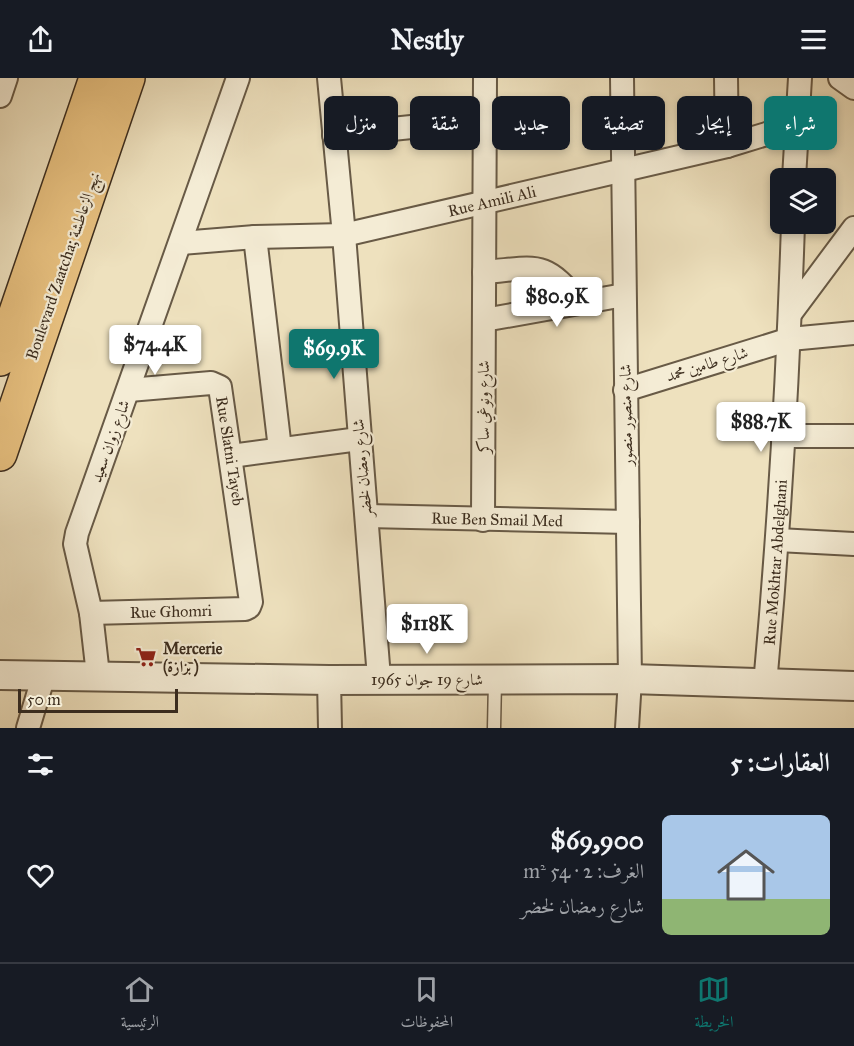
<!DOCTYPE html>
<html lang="ar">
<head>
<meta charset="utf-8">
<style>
	body { margin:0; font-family:"IM FELL Great Primer",Amiri,serif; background:#20242c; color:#f1f3f6; direction:rtl; height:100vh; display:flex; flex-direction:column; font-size:22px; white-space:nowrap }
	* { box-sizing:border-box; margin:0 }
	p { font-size:20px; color:#9ea1a6 }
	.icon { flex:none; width:33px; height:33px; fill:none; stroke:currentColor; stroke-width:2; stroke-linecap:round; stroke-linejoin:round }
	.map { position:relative; height:650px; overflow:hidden; direction:ltr }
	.details { display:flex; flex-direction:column; background:#171b24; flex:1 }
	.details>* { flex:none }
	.hud { position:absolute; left:18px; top:18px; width:819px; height:54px; direction:rtl; display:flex; gap:12px }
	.buttons { position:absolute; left:770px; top:90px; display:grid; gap:12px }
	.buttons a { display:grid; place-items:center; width:66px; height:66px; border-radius:9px; background:#171b24; box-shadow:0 3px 9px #0003; font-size:30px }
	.scale { position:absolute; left:18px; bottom:15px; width:160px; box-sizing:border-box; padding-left:6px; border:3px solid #3c2d1e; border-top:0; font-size:16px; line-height:21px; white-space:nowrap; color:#3c2d1e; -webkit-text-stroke:4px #f4ecd5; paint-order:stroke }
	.price { position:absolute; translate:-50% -51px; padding:0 14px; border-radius:6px; background:#fff; color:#222; font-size:20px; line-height:39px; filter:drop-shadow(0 2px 3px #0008) }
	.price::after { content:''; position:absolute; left:50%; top:36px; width:18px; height:14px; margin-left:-9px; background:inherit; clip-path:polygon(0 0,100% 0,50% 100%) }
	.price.active { background:#0f766e; color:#fff }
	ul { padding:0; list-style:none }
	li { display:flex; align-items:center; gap:18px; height:150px; padding:0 24px }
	li span { display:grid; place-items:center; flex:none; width:168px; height:120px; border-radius:9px; color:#555 }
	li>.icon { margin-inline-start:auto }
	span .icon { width:72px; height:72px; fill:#fffc; stroke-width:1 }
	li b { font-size:26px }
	h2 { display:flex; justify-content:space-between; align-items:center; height:72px; padding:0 24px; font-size:26px }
	.pill { padding:0 21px; border-radius:9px; background:#171b24; box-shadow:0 3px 9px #0003; font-size:21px; line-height:54px }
	.pill.active { background:#0f766e; color:#fff }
	header { display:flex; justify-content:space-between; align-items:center; height:78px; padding:0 24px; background:#171b24; font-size:27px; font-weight:700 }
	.tab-bar { display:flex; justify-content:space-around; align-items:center; height:84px; border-top:2px solid #363941; background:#171b24; font-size:16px; color:#9ea1a6 }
	.tab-bar a { display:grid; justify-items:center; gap:3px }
	.tab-bar .active { color:#0f766e }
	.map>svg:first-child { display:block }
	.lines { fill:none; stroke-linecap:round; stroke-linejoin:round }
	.service-casing { stroke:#685a46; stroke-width:15 }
	.minor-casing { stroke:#685a46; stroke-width:26 }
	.tertiary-casing { stroke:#685a46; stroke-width:32 }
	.primary-casing { stroke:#3c2d1e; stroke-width:36 }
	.service { stroke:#f4ecd5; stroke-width:12 }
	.minor { stroke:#f4ecd5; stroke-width:22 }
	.tertiary { stroke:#f4ecd5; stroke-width:28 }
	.primary { stroke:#e7c07f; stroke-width:33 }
	.labels { text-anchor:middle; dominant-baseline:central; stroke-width:4.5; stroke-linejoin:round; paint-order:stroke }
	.street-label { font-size:16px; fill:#3c2d1e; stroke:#f4ecd5 }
	.poi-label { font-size:16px; font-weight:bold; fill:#3c2d1e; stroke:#f4ecd5; text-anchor:start }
</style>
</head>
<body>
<header><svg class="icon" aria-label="menu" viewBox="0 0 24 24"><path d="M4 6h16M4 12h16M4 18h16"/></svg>Nestly<svg class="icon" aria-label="share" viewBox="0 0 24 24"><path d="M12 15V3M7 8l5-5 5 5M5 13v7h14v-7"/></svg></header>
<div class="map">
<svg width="854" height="650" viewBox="0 0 854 650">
	<rect width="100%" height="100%" fill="#eee1be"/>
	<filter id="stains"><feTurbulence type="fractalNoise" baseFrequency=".00333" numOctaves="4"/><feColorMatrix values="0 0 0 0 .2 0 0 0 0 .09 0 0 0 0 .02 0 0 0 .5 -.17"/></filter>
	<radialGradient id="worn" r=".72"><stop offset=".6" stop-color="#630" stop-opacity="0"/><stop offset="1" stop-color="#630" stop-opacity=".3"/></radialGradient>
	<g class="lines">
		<g class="service-casing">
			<path id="service" d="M494 650 495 602"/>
		</g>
		<g class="minor-casing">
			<g id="minor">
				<path d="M329 0 344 157 379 600"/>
				<path d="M622 0 630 601 627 650"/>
				<path d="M726 0 727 68"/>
				<path d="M840 0 854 10"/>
				<path d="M0 18 6 0"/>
				<path d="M334 57 421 48"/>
				<path d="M794 100 800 0"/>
				<path d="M255 159 280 371"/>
				<path id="s1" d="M181 165 255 159 344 157 727 68 796 47"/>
				<path d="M484 194C537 190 543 181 579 225"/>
				<path d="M790 236 854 150"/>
				<path d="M484 242 624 217"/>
				<path d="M625 312 790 261 854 255"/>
				<path d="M782 358H854"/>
				<path d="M231 378 359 361"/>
				<path id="s2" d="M367 438 628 444"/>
				<path d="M483 442 485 0"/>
				<path d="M778 462 854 466"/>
				<path id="s3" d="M91 535 245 531 249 529 251 524 220 309 211 305 129 312"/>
				<path d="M98 597 91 535 75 466 77 455 238 0"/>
				<path d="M329 602 330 650"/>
				<path id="s4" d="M765 607C779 453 788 300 793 146"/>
				<path d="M28 650 44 597"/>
			</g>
		</g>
		<g class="tertiary-casing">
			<path id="tertiary" d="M0 597 329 602 630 601 854 608"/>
		</g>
		<g class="primary-casing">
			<path id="primary" d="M0 281 96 0
				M0 376 128 0"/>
		</g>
		<use href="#service" class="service"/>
		<use href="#minor" class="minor"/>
		<use href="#tertiary" class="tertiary"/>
		<use href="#primary" class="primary"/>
	</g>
	<defs>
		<g id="supermarket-bare" transform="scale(1.62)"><path d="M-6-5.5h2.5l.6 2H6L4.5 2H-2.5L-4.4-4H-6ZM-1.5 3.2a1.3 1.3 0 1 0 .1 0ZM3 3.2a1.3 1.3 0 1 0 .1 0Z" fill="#8f2418" stroke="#f4ecd5" stroke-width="2.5" paint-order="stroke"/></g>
	</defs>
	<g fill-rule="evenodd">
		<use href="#supermarket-bare" x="146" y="579"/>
	</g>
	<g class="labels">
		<g class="street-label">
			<text stroke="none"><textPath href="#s1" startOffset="315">Rue Amili Ali</textPath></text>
			<text transform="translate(63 188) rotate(-71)">Boulevard Zaatcha; نهج الزعاطشة</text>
			<text transform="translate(707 286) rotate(-17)">شارع طامين محمد</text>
			<text transform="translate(483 329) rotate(-90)">شارع ونوغي ساكر</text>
			<text transform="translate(626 337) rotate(-91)">شارع منصور منصور</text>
			<text transform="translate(110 363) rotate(-70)">شارع زوان سعيد</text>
			<text transform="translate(230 373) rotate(81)">Rue Slatni Tayeb</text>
			<text transform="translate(362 390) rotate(-95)">شارع رمضان لخضر</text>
			<text stroke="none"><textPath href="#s2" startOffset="130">Rue Ben Smail Med</textPath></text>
			<text stroke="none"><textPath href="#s4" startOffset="123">Rue Mokhtar Abdelghani</textPath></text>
			<text stroke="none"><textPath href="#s3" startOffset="80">Rue Ghomri</textPath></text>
			<text x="427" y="601">شارع 19 جوان 1965</text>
		</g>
		<g class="poi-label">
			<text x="163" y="570">Mercerie<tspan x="163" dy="18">(بزازة )</tspan></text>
		</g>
	</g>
	<rect width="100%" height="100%" filter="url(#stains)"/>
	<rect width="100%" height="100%" fill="url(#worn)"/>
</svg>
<div class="buttons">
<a><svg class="icon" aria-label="layers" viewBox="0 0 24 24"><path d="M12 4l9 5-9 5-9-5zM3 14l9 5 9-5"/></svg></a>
</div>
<div class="scale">50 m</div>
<b class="price" style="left:557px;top:250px">$80.9K</b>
<b class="price" style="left:155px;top:298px">$74.4K</b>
<b class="price active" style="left:334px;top:302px">$69.9K</b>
<b class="price" style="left:761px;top:375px">$88.7K</b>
<b class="price" style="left:427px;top:577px">$118K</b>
<div class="hud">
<a class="pill active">شراء</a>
<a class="pill">إيجار</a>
<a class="pill">تصفية</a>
<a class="pill">جديد</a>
<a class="pill">شقة</a>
<a class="pill">منزل</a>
</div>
</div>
<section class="details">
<h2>العقارات: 5<svg class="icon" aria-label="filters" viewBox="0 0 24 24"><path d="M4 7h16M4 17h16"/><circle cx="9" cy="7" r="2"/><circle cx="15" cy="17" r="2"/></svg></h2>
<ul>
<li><span style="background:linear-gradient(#a9c7e8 70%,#8fb573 0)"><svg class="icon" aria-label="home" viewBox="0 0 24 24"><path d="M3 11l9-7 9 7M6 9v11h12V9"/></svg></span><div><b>$69,900</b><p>الغرف: 2 · 54 m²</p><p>شارع رمضان لخضر</p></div><svg class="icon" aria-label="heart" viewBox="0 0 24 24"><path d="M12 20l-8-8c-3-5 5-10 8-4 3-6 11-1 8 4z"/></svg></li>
</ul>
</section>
<nav class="tab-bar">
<a class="active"><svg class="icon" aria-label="map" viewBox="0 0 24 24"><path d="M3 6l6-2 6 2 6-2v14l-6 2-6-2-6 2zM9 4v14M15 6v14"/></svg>الخريطة</a>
<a><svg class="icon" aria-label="saved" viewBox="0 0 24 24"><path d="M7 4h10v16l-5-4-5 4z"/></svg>المحفوظات</a>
<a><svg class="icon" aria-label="home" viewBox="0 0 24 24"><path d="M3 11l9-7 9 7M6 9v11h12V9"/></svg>الرئيسية</a>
</nav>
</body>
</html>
